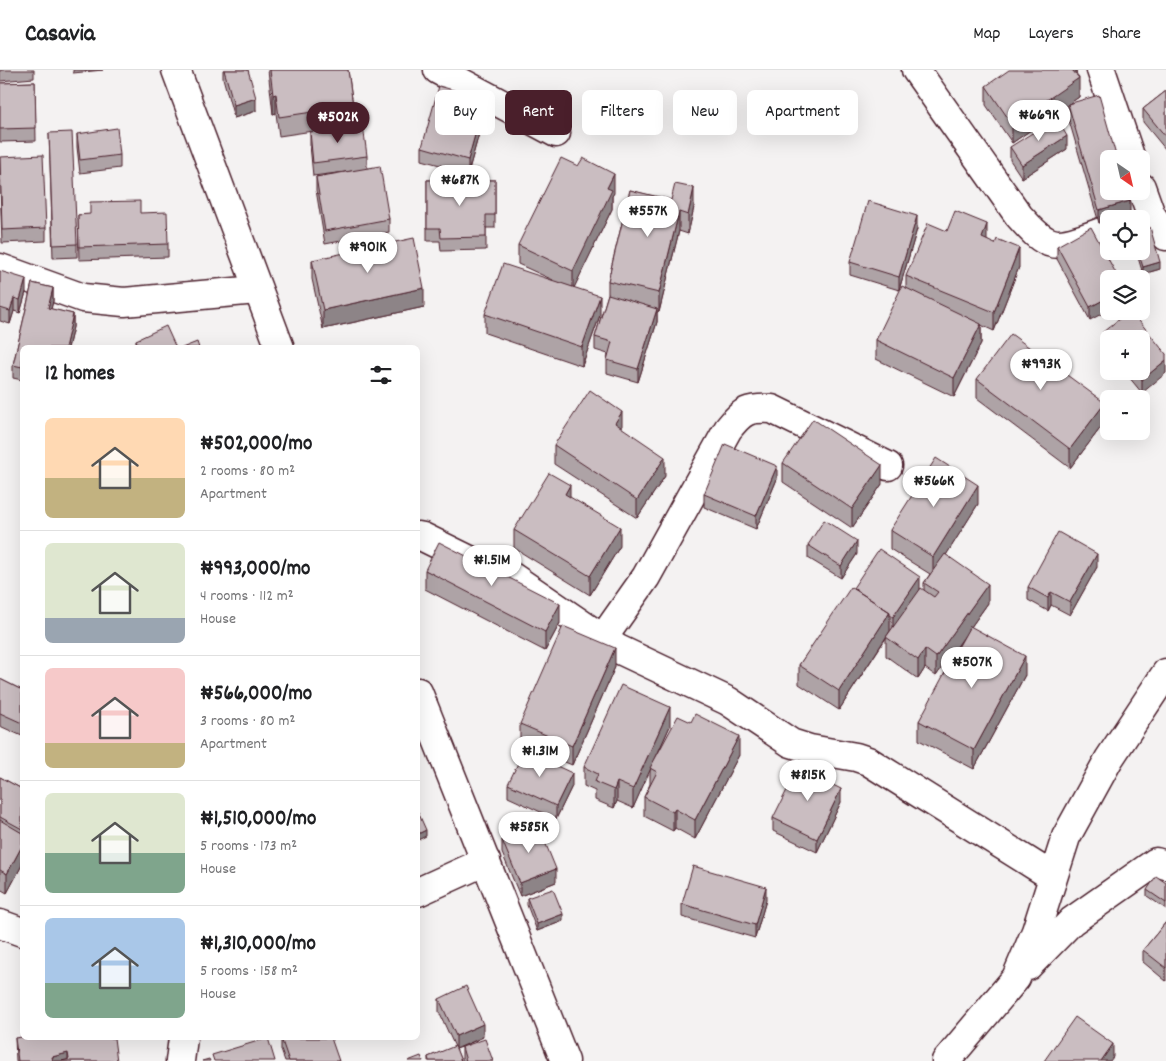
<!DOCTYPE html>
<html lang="en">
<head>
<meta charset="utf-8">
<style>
	body { margin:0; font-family:Dekko,sans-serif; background:#f6f6f6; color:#202124; height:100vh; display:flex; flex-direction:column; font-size:19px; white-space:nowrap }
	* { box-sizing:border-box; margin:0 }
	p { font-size:16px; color:#757577 }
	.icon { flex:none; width:28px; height:28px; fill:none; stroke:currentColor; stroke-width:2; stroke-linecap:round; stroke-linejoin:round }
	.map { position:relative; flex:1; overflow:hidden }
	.panel { position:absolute; left:20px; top:275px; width:400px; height:695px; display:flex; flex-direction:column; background:#fff; border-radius:8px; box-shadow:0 5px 20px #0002 }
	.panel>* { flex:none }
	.guide { position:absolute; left:435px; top:20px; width:475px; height:45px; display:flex; gap:10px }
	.needle { width:32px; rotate:146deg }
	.controls { position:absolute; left:1100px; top:80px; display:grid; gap:10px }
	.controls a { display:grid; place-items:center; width:50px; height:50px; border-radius:8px; background:#fff; box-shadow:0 5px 20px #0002; font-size:25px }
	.price { position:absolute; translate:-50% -42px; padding:0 11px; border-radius:18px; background:#fff; color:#222; font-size:16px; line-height:32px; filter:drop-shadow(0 1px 2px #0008) }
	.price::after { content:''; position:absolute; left:50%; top:30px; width:15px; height:11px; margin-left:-8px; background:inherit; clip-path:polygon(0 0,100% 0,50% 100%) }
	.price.active { background:#4a1f2b; color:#fff }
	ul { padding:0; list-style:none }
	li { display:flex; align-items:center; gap:15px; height:125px; padding:0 25px }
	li+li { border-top:1px solid #e0e0e0 }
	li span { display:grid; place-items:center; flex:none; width:140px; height:100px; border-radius:8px; color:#555 }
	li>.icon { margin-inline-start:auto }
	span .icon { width:60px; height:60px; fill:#fffc; stroke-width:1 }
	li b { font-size:21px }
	h2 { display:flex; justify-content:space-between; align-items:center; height:60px; padding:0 25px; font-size:21px }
	.chip { padding:0 18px; border-radius:8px; background:#fff; box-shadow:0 5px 20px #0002; font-size:18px; line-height:45px }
	.chip.active { background:#4a1f2b; color:#fff }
	header { display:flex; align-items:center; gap:30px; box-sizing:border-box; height:70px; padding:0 25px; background:#fff; border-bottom:1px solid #e0e0e0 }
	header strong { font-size:24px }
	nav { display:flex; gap:28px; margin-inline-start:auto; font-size:18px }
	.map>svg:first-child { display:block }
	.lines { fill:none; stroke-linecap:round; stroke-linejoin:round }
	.minor-casing { stroke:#4a1f2b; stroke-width:31 }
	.secondary-casing { stroke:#4a1f2b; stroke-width:31 }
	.minor { stroke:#fff; stroke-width:28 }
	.secondary { stroke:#fff; stroke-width:28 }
	.wall { fill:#aea3a6; stroke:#4a1f2b }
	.shaded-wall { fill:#8d8487; stroke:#4a1f2b }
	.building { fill:#cabdc1; stroke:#4a1f2b }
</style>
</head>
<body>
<header>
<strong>Casavia</strong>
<nav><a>Map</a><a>Layers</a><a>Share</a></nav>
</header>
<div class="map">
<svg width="1166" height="991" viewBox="0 0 1166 991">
	<rect width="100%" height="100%" fill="#f4f2f2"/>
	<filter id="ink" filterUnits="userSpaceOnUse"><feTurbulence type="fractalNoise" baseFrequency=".02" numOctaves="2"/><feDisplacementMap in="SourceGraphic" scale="10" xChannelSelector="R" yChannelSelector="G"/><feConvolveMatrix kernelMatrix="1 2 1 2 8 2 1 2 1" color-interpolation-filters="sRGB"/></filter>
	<g filter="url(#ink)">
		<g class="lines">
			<g class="minor-casing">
				<path id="minor" d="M438 0 556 63
					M916 0 1019 146C1028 156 1039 170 1052 173 1065 177 1096 164 1109 159
					M1101 0 1131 89
					M1141 117 1151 145 1166 166
					M0 198 83 228 124 232 257 220
					M418 466 423 467 490 500 511 506 618 579 728 631 791 673 810 679 856 687 868 691 1053 807
					M603 568 646 507 728 359C743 340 748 338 772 339L888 396
					M418 822 486 791
					M0 854 22 862
					M1028 896 1072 851 1156 792 1166 795
					M180 991 183 968
					M946 991 1016 908 1036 861 1066 767 1109 689 1166 603"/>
			</g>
			<g class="secondary-casing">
				<path id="secondary" d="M176 0 280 278
					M418 622 565 991"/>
			</g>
			<use href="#minor" class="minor"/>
			<use href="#secondary" class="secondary"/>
		</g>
		<path class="wall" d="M0 0H34V8L0 11Z
			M73 0H103L73 3Z
			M223 0H248L256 41 234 48 223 8Z
			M268 0H348L353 36V55L279 66 276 43 273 44Z
			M1076 0 1079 27 1068 34 1130 144 1115 149H1109L1099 153 1068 47V34L1012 73 986 35V16Z
			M35 12 36 71 0 72V13Z
			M1166 21V80L1143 52V39Z
			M485 42 468 103 422 90V77Z
			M310 62 367 86V98L389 149V162L325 174 316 120V107L353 101 313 106 310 75Z
			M49 63 77 174V187L53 188Z
			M77 64 120 85V98L80 103 77 77Z
			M1010 77 1067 79 1022 108 1010 90Z
			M0 87 46 158V171L2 173 0 116Z
			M427 110H495V158H486V180L441 181 440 171H427Z
			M630 120 694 137 688 164 679 161 659 242H657V252L638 312 607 303V290L608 284 595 280V267L608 224V211Z
			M614 123 612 126V139L574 217 600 245 582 296 485 263V244L553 210 518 194V175Z
			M140 143 168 174V187L79 190 78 145Z
			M917 159 899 220 850 205V192Z
			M947 161 987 170 1019 197 994 261 981 255V273L954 327 876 289V270L906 218V206Z
			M1057 176 1119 209 1090 250 1057 189Z
			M1136 181H1141L1160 199 1143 204Z
			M312 190 424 237 323 259 312 209Z
			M0 201 26 222 20 243 14 241 10 254 0 251Z
			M32 213 53 218V231L51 239 73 244V257L68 278H22V310L13 308V295Z
			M1103 262 1166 284 1142 323 1124 301H1141L1109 269V282L1103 275Z
			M136 270 176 278H136Z
			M977 309 1105 352 1070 398 977 328Z
			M622 358 665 406 637 448 554 394V375Z
			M783 393 882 414 852 458 783 412Z
			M777 409 756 459 704 437V424Z
			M570 427 620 476 590 525 514 478V460Z
			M978 434 946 485 988 533 971 557 1025 605 974 699 919 670V651L956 598V581L964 566 936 606 925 598 918 609 886 586V568L839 640 799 614V595L853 518 920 519 924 521V513L930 504 890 479V460Z
			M808 475 857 484 841 508 808 488Z
			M1097 497 1070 545 1051 535 1048 541 1028 530V517Z
			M425 500 560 553 545 581 425 519Z
			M615 597 572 695 520 673V654Z
			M0 609 22 620V666L0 656Z
			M670 656 654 691 739 685 695 769 675 758 673 761 644 746V727L650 714V699L633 738 617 731 614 738 595 730V721L584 716V697Z
			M0 707 22 719V795L7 823 0 819Z
			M508 714 572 716 556 749 508 727Z
			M831 714 841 732 817 782 773 761V748Z
			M502 770 556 812 520 826 502 783Z
			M1166 813V839L1147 826V820Z
			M527 828 563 851 537 861 527 835Z
			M766 830 755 868 682 847V834Z
			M1166 852V911L1143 892V880Z
			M439 929 483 967 462 977 493 991H462V977L456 979 461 991H428V987L455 977 439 942Z
			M15 968 117 991H16Z
			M281 968 339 991H285L281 980Z"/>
		<path class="shaded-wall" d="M1071 0H1076V10L1079 8V27L1012 73V54Z
			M276 24V43L273 44V25Z
			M256 28V41L234 48V35Z
			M485 29V42L468 103V90Z
			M1067 66V79L1022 108V95Z
			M614 104V123L612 126V139L573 220V201L607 118Z
			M694 118V137L688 164V145Z
			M1130 131V144L1115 149H1109V150L1099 153V140Z
			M679 142V161L659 242V223Z
			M917 146V159L899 220V207Z
			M987 154V173L982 168Z
			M1019 178V197L994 261V242Z
			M1160 192V199L1143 204V197Z
			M26 209V222L20 243V230Z
			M53 218V231L48 251V238Z
			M424 218V237L323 259V240Z
			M600 226V245L582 296V277Z
			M1109 227V240L1090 250V237Z
			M14 228V241L10 254V241Z
			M657 239V252L638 312V299Z
			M73 244V257L68 278H65Z
			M981 254V273L954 327V308Z
			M1166 290V303L1142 323V310Z
			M1105 333V352L1070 398V379Z
			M622 342V361L615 353Z
			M665 387V406L637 448V430Z
			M882 395V414L852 458V439Z
			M777 396V409L756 459V446Z
			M570 415V434L565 424Z
			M978 415V434L933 506V487Z
			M620 457V476L590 525V506Z
			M857 471V484L841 508V496Z
			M1097 484V497L1070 545V532Z
			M920 507V520L893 560V547Z
			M988 514V533L936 606V587Z
			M1051 522V535L1048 541V528Z
			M560 534V553L545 581V562Z
			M890 542V561L839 640V621Z
			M615 578V597L572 695V676Z
			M925 579V598L918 609V590Z
			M1025 586V605L974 699V680Z
			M670 637V656L633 738V719Z
			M739 666V685L695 769V750Z
			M572 703V716L556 749V736Z
			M831 703V716L827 712Z
			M617 712V731L614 738V720Z
			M841 719V732L817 782V769Z
			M675 739V758L673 761V742Z
			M426 760V766L418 770V764Z
			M22 776V795L7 823V804Z
			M556 799V812L520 826V813Z
			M766 817V830L755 868V855Z
			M563 844V851L537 861V854Z
			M483 954V967L456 979V966Z
			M1113 974V987L1110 991H1101Z
			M68 983V991H52V987Z"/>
		<path class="building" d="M224 0H248L256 28 234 35Z
			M270 0H348L353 36 279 47 276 24 273 25Z
			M1009 0H1072L1079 8 1012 54 986 16Z
			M35 12 36 58 0 59V13Z
			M439 16 485 29 468 90 422 77Z
			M1166 21V67L1143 39Z
			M1099 25 1117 89H1109V121H1127L1130 131 1099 140 1068 34Z
			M1056 48 1067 66 1022 95 1010 77Z
			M363 55 367 86 313 93 310 62Z
			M117 58 120 85 80 90 77 64Z
			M72 62 77 174 53 175 49 63Z
			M43 85 46 158 2 160 0 87Z
			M561 88 578 96 583 88 614 104 607 118 612 120 573 201 518 175Z
			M380 96 389 149 325 161 316 107Z
			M427 110H495V145H486V167L441 168 440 158H427Z
			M675 114 694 118 688 145 679 142 659 223 608 211 630 120 671 130Z
			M140 131V143L167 142 168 174 79 177 78 145 90 144V132Z
			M868 131 917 146 899 207 850 192Z
			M955 141 987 154 982 168 995 174 997 169 1019 178 994 242 906 206 928 153 947 161Z
			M1091 157 1119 209H1109V227L1090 237 1057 176Z
			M1150 157 1160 192 1143 197 1138 181H1141V160Z
			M414 168 424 218 323 240 312 190Z
			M503 194 600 226 582 277 485 244Z
			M0 201 26 209 20 230 14 228 10 241 0 238Z
			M32 213 53 218 48 238 73 244 65 278H22V297L13 295Z
			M902 216 981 254 954 308 876 270Z
			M608 224 657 239 638 299 607 290 612 272 595 267Z
			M1129 241H1131L1166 284V290L1142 310 1135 301H1141V269H1109L1103 262Z
			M166 256 176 278H139L136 270Z
			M1011 264 1105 333 1070 379 977 309Z
			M197 272 199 278H182Z
			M590 320 622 342 615 353 665 387 637 430 554 375Z
			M813 349 882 395 852 439 783 393Z
			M725 374 777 396 756 446 704 424Z
			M936 388 978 415 933 487 890 460Z
			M549 403 570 415 565 424 620 457 590 506 514 460Z
			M824 450 857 471 841 496 808 475Z
			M1058 462 1097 484 1070 532 1051 522 1048 528 1028 517Z
			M439 472 560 534 545 562 425 500Z
			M879 479 920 507 893 547 890 545V542L853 518Z
			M945 484 988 514 936 587 925 579 918 590 886 567 921 518 934 527 938 522 924 513Z
			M851 517 890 542 839 621 799 595Z
			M563 556 615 578 572 676 520 654Z
			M970 556 1025 586 974 680 919 651 949 595 956 598 963 585 956 581Z
			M0 609 22 620V653L0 643Z
			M621 615 670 637 633 719 617 712 614 720 595 712 598 704 584 697Z
			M695 644 739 666 695 750 675 739 673 742 644 727 657 702 650 698 678 646 691 652Z
			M524 681 572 703 556 736 508 714Z
			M813 695 831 703 827 712 841 719 817 769 773 748 798 698 809 703Z
			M0 707 22 719V759L0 747Z
			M418 742 426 760 418 764Z
			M0 750 22 763V776L7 804 0 800Z
			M538 755 556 799 520 813 502 770Z
			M693 796 766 817 755 855 682 834Z
			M1156 806 1166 813V833L1147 820Z
			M553 819 563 844 537 854 527 828Z
			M1166 852V898L1143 880Z
			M466 916 483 954 456 966 439 929Z
			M1075 947 1113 974 1101 991H1044Z
			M22 967 114 968 117 991H62L69 989 68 983 52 987 53 991H18L15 968Z
			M268 968 275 991H214L212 985Z
			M281 968H331L339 991H289Z
			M485 969 493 991H466L462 977Z
			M455 976 461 991H429L428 987Z
			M421 986 423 991H408Z
			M209 989 210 991H202Z"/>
	</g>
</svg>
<div class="controls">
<a><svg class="needle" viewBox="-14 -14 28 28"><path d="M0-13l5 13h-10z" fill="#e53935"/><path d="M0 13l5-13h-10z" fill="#757577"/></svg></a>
<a><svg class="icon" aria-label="locate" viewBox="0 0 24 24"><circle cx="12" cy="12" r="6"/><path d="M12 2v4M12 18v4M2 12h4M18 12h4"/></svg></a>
<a><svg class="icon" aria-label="layers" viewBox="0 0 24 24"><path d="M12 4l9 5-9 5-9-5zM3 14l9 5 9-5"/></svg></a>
<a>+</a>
<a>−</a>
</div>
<b class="price" style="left:1039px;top:72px">₦669K</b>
<b class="price active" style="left:338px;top:74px">₦502K</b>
<b class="price" style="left:460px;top:137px">₦687K</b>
<b class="price" style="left:648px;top:168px">₦557K</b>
<b class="price" style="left:368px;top:204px">₦901K</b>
<b class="price" style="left:1041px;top:321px">₦993K</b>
<b class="price" style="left:934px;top:438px">₦566K</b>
<b class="price" style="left:492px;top:517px">₦1.51M</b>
<b class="price" style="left:972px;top:619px">₦507K</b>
<b class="price" style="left:540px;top:708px">₦1.31M</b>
<b class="price" style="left:808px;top:732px">₦815K</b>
<b class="price" style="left:529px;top:784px">₦585K</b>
<div class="guide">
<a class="chip">Buy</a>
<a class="chip active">Rent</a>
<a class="chip">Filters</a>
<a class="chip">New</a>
<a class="chip">Apartment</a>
</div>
<section class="panel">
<h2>12 homes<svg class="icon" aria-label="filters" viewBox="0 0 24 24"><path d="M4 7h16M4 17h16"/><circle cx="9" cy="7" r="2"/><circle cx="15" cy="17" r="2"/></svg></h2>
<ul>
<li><span style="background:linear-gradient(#ffd9b3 60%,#c2b280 0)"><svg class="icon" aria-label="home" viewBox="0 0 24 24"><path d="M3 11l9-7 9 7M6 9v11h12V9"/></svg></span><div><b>₦502,000/mo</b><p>2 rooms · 80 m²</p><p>Apartment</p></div></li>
<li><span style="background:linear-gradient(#dfe7d0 75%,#9aa5b1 0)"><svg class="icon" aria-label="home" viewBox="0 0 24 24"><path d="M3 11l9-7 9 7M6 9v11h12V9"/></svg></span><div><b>₦993,000/mo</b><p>4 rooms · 112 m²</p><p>House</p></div></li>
<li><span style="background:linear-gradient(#f6c9c9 75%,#c2b280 0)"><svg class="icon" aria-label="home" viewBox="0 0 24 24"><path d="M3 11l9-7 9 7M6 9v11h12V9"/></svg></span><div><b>₦566,000/mo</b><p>3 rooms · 80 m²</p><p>Apartment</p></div></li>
<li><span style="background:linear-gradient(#dfe7d0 60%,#7fa58c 0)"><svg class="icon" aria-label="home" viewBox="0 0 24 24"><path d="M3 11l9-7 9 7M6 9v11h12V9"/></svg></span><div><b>₦1,510,000/mo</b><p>5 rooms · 173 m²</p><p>House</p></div></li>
<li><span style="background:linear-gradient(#a9c7e8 65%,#7fa58c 0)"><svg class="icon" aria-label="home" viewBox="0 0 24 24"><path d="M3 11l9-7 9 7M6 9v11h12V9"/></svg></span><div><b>₦1,310,000/mo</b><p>5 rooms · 158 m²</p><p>House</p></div></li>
</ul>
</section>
</div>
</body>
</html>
